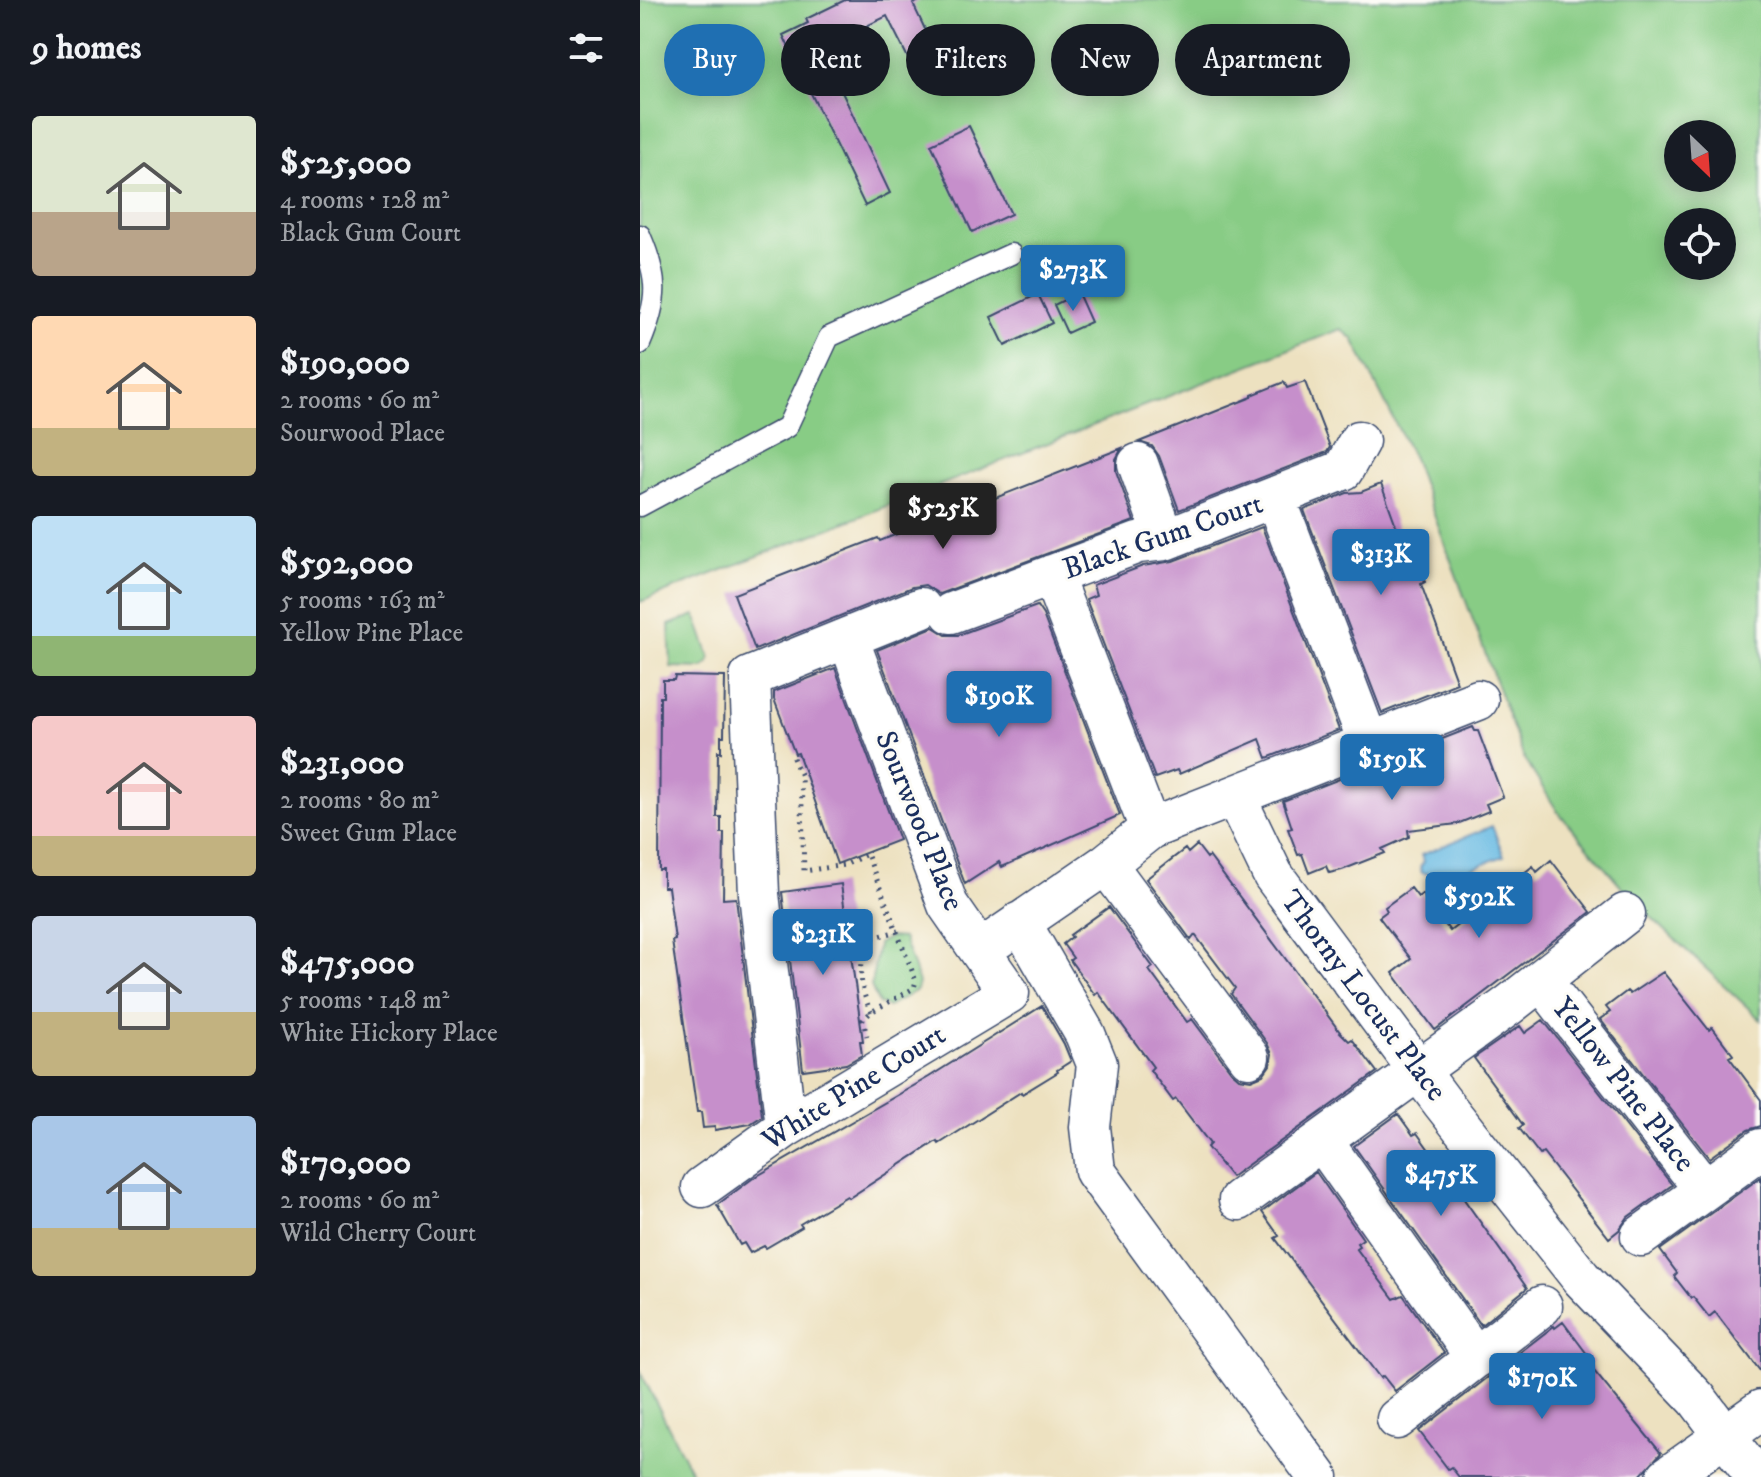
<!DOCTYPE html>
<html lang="en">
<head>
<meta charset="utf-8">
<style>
	body { margin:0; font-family:"IM FELL DW Pica",serif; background:#20242c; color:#f1f3f6; height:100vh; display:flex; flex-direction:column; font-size:30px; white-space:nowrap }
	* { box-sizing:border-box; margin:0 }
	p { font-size:26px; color:#9ea1a6 }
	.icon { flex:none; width:44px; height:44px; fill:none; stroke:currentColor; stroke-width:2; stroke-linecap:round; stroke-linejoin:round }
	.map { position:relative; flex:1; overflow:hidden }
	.sheet { display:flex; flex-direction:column; background:#171b24; width:640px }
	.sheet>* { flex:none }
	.banner { position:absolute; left:24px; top:24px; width:760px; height:72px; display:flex; gap:16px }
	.needle { width:52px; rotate:155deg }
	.fabs { position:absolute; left:1024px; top:120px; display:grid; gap:16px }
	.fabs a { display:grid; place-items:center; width:72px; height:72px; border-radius:50%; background:#171b24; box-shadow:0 4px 20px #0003; font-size:40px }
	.price { position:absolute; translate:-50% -68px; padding:0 18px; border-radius:8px; background:#1f6fb2; color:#fff; font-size:26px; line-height:52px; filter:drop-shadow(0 2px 4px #0008) }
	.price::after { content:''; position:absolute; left:50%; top:48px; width:24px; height:18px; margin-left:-12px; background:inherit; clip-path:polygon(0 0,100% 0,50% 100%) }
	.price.current { background:#222; color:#fff }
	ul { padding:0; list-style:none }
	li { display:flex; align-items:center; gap:24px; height:200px; padding:0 32px }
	li span { display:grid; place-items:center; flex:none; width:224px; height:160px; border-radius:8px; color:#555 }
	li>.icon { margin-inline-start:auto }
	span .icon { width:96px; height:96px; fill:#fffc; stroke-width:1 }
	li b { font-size:34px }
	h2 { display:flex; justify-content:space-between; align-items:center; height:96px; padding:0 32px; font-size:34px }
	.chip { padding:0 28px; border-radius:36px; background:#171b24; box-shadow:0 4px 20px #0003; font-size:28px; line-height:72px }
	.chip.current { background:#1f6fb2; color:#fff }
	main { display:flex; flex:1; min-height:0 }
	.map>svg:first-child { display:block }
	.green { fill:#88cc85; stroke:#527e72; stroke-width:2; fill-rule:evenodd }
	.water { fill:#66b9e2; stroke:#4074a0; stroke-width:2 }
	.building { fill:#c68fcb }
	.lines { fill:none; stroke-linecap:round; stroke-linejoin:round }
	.service-casing { stroke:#3a4a6d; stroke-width:23 }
	.minor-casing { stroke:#3a4a6d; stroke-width:43 }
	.path { stroke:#3a4a6d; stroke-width:5; stroke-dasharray:2 6; stroke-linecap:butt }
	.service { stroke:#fff; stroke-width:20 }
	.minor { stroke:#fff; stroke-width:40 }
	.labels { text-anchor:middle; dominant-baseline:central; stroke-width:6; stroke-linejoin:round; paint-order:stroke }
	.street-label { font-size:30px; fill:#1b2f5e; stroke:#fdfcf7 }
</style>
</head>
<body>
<main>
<section class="sheet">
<h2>9 homes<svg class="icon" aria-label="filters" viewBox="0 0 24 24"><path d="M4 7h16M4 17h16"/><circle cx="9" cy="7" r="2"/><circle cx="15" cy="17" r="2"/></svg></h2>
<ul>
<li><span style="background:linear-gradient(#dfe7d0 60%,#b9a48a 0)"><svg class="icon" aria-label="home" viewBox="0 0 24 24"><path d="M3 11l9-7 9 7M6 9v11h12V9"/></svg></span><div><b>$525,000</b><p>4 rooms · 128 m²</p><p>Black Gum Court</p></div></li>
<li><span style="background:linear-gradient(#ffd9b3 70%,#c2b280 0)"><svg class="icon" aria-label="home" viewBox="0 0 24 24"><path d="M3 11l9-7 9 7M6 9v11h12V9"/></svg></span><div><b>$190,000</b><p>2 rooms · 60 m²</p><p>Sourwood Place</p></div></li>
<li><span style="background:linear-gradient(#bfe0f5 75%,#8fb573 0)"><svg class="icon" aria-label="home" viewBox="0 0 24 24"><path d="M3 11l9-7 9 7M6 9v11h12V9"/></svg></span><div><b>$592,000</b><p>5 rooms · 163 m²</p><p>Yellow Pine Place</p></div></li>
<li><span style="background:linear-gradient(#f6c9c9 75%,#c2b280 0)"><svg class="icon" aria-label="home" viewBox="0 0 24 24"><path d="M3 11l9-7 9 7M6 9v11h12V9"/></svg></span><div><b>$231,000</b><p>2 rooms · 80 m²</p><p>Sweet Gum Place</p></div></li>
<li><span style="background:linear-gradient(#c9d6e8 60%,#c2b280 0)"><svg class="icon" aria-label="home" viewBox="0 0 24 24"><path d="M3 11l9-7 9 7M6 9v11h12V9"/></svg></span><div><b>$475,000</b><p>5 rooms · 148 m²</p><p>White Hickory Place</p></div></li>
<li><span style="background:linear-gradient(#a9c7e8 70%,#c2b280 0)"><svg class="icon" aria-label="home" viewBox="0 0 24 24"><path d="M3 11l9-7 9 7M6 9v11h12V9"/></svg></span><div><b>$170,000</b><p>2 rooms · 60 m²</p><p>Wild Cherry Court</p></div></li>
</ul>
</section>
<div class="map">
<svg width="1121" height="1477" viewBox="0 0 1121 1477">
	<rect width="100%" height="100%" fill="#fdfcf7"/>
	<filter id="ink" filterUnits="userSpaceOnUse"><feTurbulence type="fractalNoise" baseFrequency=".0125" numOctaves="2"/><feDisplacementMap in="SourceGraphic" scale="16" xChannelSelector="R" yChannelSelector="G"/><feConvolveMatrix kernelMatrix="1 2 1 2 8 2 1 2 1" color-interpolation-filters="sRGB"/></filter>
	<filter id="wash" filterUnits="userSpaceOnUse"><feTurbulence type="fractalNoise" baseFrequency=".006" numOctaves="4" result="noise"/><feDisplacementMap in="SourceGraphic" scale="32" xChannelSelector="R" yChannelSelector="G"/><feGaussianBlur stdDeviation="1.8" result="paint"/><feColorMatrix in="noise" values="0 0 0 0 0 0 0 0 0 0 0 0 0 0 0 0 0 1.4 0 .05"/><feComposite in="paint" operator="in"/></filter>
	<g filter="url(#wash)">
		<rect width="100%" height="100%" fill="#ede1c0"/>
		<path class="green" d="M0 0H1121V1020L995 902 918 812 884 758 773 458 713 339 701 329 0 602ZM1038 134H1082V178H1038ZM1038 222H1082V266H1038Z
			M55 615 70 656 69 662 63 668 31 667 29 625Z
			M250 937 263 938 279 983 277 990 248 1007 239 1004 231 986 238 944Z
			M0 1371 54 1477H0Z"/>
		<path class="water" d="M852 826 864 856 793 882 790 874 782 873 780 867 784 862 781 855Z"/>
		<g id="blocks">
			<path class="building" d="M205 0H281L273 4 293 46 268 58 247 16 181 48 250 193 225 206 143 35 168 23 166 19Z
				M329 126 371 214 332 232 291 144Z
				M438 293 451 322 427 333 414 305Z
				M398 294 412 323 365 346 351 317Z
				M644 382 647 388 665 382 690 447 687 452 539 510 519 456 512 446 499 442 612 397V395Z
				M482 448 476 459V471L494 521 299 594 285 585 272 587 115 650 94 594 238 538 240 541 333 503 335 506Z
				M741 484 766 553 773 550 785 582 781 584 817 683 742 713 664 510 707 493 721 492Z
				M622 527 699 730 627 758 620 739 539 774 537 770 515 778 446 599 456 595 453 585 503 566 533 561Z
				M397 606 403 615 480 815 362 867 359 862 325 884 237 650 293 627 306 635H318Z
				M195 668 259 840 197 864 158 753 155 754 134 699V692Z
				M35 676 85 677 84 736H81V752L78 751 77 817H81V833H84L83 899 96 898 122 1116 110 1124 75 1130V1127L63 1128 61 1112H57L32 941 35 940 28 887H23V870H19L20 697H23V680H34Z
				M833 727 835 731H838L863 797 846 804 849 811 817 824 768 830 769 837 742 849 745 853 702 870 689 873 686 866 669 873 662 854 658 855 648 829 652 828 643 801Z
				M557 845 567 858 569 856 700 1032 709 1041 712 1039 737 1072 591 1177 567 1147 570 1144 536 1099 533 1101 510 1070 513 1067 458 992 455 995 430 960 433 958 423 944 432 937 430 935 469 907 513 967 509 970 547 1022 552 1019 591 1071 599 1078 611 1080 623 1075 630 1065 632 1054 627 1043 591 994 595 988 555 935 551 940 506 879 545 849 548 853Z
				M911 860 951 912 795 1030 753 973 771 959 739 917 747 911 745 907 771 888 778 897 782 894 810 931 893 866 897 872Z
				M201 884 223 1041H220L222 1055 206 1064 163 1070 142 892Z
				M1023 972 1069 1030 1072 1027 1093 1055 1089 1057 1121 1100V1126L1108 1130 1069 1158 960 1019 970 1012 966 1007 987 991 990 994Z
				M402 1006 424 1044 431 1061 417 1070 418 1072 382 1094 381 1092 299 1144 297 1141 209 1198 207 1196 160 1224 162 1227 126 1248 124 1246 110 1253 104 1243 100 1245 77 1205 112 1179 289 1077Z
				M903 1020 1032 1185 988 1217 979 1230 969 1238 903 1153 900 1155 879 1128 883 1125 834 1058 880 1026 885 1033Z
				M758 1114 773 1135 777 1133 887 1288 841 1325 714 1146Z
				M676 1172 723 1239 717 1243 719 1246 716 1248 754 1299 763 1295 804 1353 755 1391 743 1376 740 1378 635 1238 639 1236 622 1212Z
				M1121 1177V1372L1075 1312 1069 1317 1053 1297 1051 1298 1034 1276 1037 1273 1020 1250Z
				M923 1322 953 1362 949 1365 1021 1453 999 1477H819L811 1467 808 1469 779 1431 914 1326 915 1328Z"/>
		</g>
	</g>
	<g filter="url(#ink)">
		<use href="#blocks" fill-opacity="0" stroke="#3a4a6d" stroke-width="2"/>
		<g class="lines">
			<g class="service-casing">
				<path id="service" d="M0 235C19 279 19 299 0 344
					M0 506 147 427 189 337 371 254"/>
			</g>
			<g class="minor-casing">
				<path id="minor" d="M498 464 525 540
					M635 497 729 744
					M412 575 510 829
					M311 613 498 543 525 540 703 470 719 441
					M595 796 633 875 802 1102 941 1278 1057 1399 1116 1477
					M466 864 609 1057
					M380 922 445 1034 457 1064 450 1127 455 1171 678 1477
					M358 938 466 864 510 829 838 700
					M901 980 1064 1189
					M146 1127 119 894 110 677 281 608
					M683 1142 836 1358
					M62 1187 146 1127 369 993 308 905 208 638
					M599 1200 869 1005 985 914
					M1001 1236 1121 1149
					M757 1419 902 1306
					M1027 1477 1121 1410"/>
			</g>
			<path class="path" d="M153 758 161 776 164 871 205 865 227 854 276 981 274 988 231 1012 223 1020 227 1036
				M228 941C218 968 219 986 231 1012
				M218 942 258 931"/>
			<use href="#service" class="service"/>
			<use href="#minor" class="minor"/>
		</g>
	</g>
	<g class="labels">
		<g class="street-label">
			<text transform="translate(523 537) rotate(-19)">Black Gum Court</text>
			<text transform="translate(279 821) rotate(68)">Sourwood Place</text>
			<text transform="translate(723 996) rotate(53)">Thorny Locust Place</text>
			<text transform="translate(983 1085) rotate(52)">Yellow Pine Place</text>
			<text transform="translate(214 1088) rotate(-32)">White Pine Court</text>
		</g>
	</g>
</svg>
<div class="fabs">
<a><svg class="needle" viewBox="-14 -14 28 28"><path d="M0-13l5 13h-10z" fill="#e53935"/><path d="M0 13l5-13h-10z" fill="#9ea1a6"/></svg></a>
<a><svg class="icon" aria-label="locate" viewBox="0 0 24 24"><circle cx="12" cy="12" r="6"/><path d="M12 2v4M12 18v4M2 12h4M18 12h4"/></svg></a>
</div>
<b class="price" style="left:433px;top:313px">$273K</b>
<b class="price current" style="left:303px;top:551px">$525K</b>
<b class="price" style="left:741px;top:597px">$313K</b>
<b class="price" style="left:359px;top:739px">$190K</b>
<b class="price" style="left:752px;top:802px">$159K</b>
<b class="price" style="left:839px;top:940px">$592K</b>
<b class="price" style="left:183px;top:977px">$231K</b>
<b class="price" style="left:801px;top:1218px">$475K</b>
<b class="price" style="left:902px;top:1421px">$170K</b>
<div class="banner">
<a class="chip current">Buy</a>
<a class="chip">Rent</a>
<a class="chip">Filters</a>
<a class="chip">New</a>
<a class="chip">Apartment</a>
</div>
</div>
</main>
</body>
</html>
